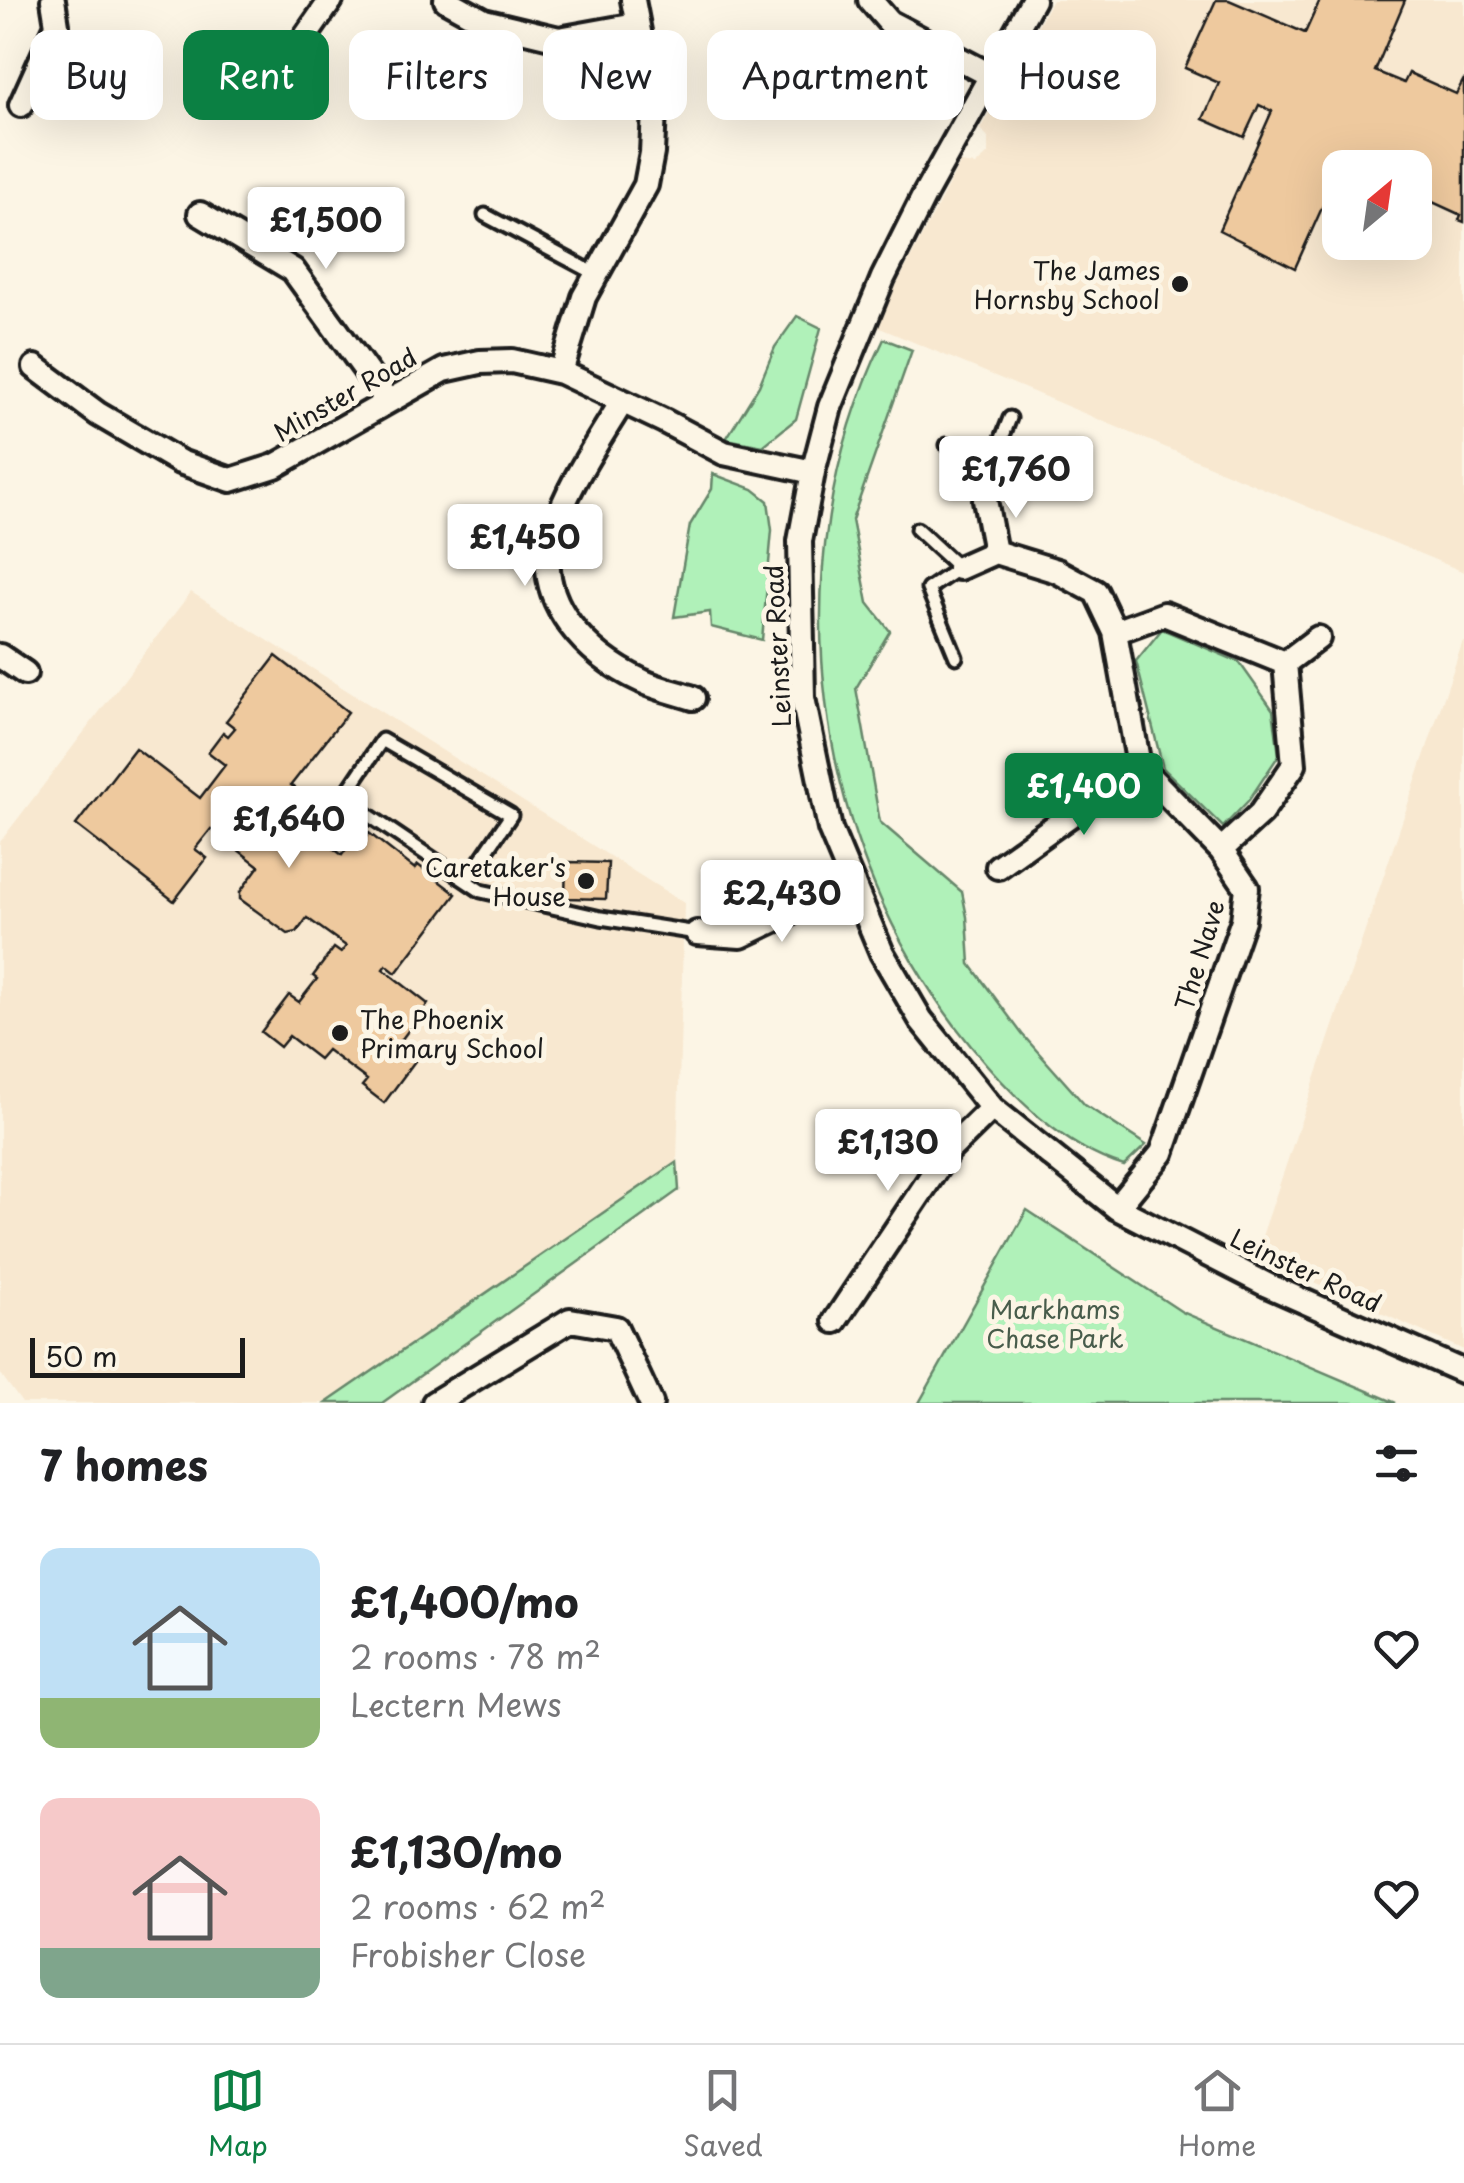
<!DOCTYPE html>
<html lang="en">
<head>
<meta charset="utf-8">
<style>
	body { margin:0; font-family:"Playpen Sans",sans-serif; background:#f2f2f2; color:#202124; height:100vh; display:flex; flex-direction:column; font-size:38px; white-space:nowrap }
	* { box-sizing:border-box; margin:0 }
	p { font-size:32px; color:#757577 }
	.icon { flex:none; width:55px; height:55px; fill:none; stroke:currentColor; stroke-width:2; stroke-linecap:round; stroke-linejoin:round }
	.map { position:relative; height:1403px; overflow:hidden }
	.drawer { display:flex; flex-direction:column; background:#fff; flex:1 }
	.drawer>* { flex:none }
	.guide { position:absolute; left:30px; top:30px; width:1405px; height:90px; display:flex; gap:20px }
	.needle { width:65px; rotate:29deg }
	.buttons { position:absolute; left:1322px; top:150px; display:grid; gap:20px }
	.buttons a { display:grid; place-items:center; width:110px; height:110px; border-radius:20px; background:#fff; box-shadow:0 10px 40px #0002; font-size:50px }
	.scale { position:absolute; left:30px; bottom:25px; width:215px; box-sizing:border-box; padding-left:10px; border:5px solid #1c1c1c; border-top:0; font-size:28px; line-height:35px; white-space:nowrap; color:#1c1c1c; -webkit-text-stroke:8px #fcf5e5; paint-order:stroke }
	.price { position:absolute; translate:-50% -85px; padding:0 22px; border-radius:10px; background:#fff; color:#222; font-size:32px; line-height:65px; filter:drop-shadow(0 2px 5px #0008) }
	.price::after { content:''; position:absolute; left:50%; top:60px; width:30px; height:22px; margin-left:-15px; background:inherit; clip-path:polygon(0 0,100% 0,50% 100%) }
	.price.current { background:#0b8043; color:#fff }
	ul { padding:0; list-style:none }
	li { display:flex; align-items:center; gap:30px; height:250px; padding:0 40px }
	li span { display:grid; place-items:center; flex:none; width:280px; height:200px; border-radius:20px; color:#555 }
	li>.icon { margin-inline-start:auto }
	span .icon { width:120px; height:120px; fill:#fffc; stroke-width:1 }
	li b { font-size:42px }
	h2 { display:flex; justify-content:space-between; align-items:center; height:120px; padding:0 40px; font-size:42px }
	.pill { padding:0 35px; border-radius:20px; background:#fff; box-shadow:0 10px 40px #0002; font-size:35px; line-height:90px }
	.pill.current { background:#0b8043; color:#fff }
	.tabs { display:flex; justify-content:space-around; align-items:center; height:140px; border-top:2px solid #e0e0e0; background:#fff; font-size:28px; color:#757577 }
	.tabs a { display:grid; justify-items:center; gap:5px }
	.tabs .current { color:#0b8043 }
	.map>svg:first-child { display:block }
	.built { fill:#f8e8d0; fill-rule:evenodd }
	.green { fill:#b0f1b9; stroke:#66866a; stroke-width:2.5 }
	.building { fill:#eec99e; stroke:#1c1c1c; stroke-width:2.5 }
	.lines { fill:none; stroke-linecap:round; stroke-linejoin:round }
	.service-casing { stroke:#1c1c1c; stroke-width:19 }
	.minor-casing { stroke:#1c1c1c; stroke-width:30 }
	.service { stroke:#fcf5e5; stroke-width:11 }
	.minor { stroke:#fcf5e5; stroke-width:22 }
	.poi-dot { fill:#1c1c1c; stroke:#fcf5e5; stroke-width:4 }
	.labels { text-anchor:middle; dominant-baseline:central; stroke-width:10; stroke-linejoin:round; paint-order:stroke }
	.poi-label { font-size:25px; fill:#1c1c1c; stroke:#fcf5e5; text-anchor:end }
	.street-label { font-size:25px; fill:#1c1c1c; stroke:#fcf5e5 }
	.park-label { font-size:25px; fill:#485c4b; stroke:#fcf5e5 }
</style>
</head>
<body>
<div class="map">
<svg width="1464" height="1403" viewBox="0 0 1464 1403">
	<rect width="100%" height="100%" fill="#fcf5e5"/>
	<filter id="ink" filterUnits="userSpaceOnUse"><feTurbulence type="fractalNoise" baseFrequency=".01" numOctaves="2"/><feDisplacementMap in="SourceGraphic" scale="20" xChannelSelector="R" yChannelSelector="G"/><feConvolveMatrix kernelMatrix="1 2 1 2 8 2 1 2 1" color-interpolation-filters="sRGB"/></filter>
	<g filter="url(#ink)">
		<path class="built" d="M1052 0H1464V572L875 326 960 163 976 165 988 154V138L980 129ZM1340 168H1415V242H1340Z
			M191 592 684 903 677 1162 326 1403H22L0 1373V842Z
			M1464 638V1350L1255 1257Z"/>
		<path class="green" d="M797 316 821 328 796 419 763 446 726 439 759 386 775 347Z
			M884 339 912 350 852 520 868 603 890 631 856 688 880 822 962 892 967 917 970 964 1022 1034 1085 1105 1146 1145 1124 1166C1062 1147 1011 1095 971 1046 811 851 774 565 884 339Z
			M713 474 753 489 768 501 772 530 762 640 711 627 710 612 674 617 690 525 712 489Z
			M1162 629 1239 662 1273 710 1279 755 1249 800 1223 827 1163 768 1136 661Z
			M677 1162 679 1190 382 1403H326Z
			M1027 1210 1182 1312 1396 1403H919Z"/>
		<path class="building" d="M1216 0H1229L1305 33 1320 0H1405L1375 71 1404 83 1409 73 1456 94 1464 79V222L1459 220 1461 215 1415 194V168H1357L1343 161 1295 268 1219 230 1272 111 1259 105 1244 137 1203 119 1219 83 1185 68Z
			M276 656 348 712 291 785 326 811 311 831 342 855 355 837 362 842 369 833 415 869 418 865 456 894 396 973 386 965 383 969 428 1004 396 1047 415 1061 384 1103 362 1086 367 1080 327 1050 319 1059 289 1036 280 1047 261 1032 289 995 299 1002 317 979 313 976 334 948 341 953 346 946 307 918 297 932 288 934 240 899V892L259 866 211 829 195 849 207 858 174 901 76 825 135 748 200 798 225 765 208 752 223 732 228 736 235 728 226 721Z
			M566 862 608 863 606 899 565 898Z"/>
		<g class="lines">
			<g class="service-casing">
				<path id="service" d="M485 215 596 274
					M947 445 993 461
					M985 500 993 461 1010 418
					M917 529 959 568 928 589 956 657
					M466 881 511 815 382 740 343 798 466 881 481 891 601 918 697 933"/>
			</g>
			<g class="minor-casing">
				<path id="minor" d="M446 0 484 21 559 39 636 25
					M870 0 889 22 990 75
					M1033 0 925 194 883 278 830 407 813 472 800 541 803 698 830 829 882 953 921 1020 992 1108 1117 1208 1267 1285 1464 1372
					M303 40 331 0
					M21 105 57 25 53 0
					M200 214 293 270 387 400
					M35 367 98 414 180 462 231 480 275 466 444 370 480 362 512 361 561 372 664 421 724 453 813 472
					M561 372 584 297 646 185 652 153 654 110 633 0
					M622 402C596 445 565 489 551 538 534 602 588 656 642 681 658 689 676 692 693 698
					M985 500 995 552
					M959 568 995 552 1057 571 1096 592 1115 632 1139 766 1221 850 1247 888 1243 920 1162 1153 1117 1208
					M1115 632 1164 614 1285 663 1294 765 1261 813 1221 850
					M0 656 25 673
					M1285 663 1318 638
					M998 867 1139 766
					M697 933 741 936 853 883
					M835 1321 949 1150 992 1108
					M434 1403 570 1320 616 1328 651 1403"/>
			</g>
			<use href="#service" class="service"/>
			<use href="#minor" class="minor"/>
		</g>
	</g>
	<g class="poi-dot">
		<circle cx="1180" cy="284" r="10"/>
		<circle cx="586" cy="881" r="10"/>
		<circle cx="340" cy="1033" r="10"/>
	</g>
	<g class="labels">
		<g class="poi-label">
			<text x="1160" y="270">The James<tspan x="1160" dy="29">Hornsby School</tspan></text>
			<text x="566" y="867">Caretaker's<tspan x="566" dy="29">House</tspan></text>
			<text x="360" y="1019" text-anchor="start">The Phoenix<tspan x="360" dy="29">Primary School</tspan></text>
		</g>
		<g class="street-label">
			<text transform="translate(345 394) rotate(-30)">Minster Road</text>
			<text transform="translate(777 646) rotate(-93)">Leinster Road</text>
			<text transform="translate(1199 955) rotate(-73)">The Nave</text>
			<text transform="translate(1306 1270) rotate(25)">Leinster Road</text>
		</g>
		<g class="park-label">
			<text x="1055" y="1309">Markhams<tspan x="1055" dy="29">Chase Park</tspan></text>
		</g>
	</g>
</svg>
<div class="buttons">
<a><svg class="needle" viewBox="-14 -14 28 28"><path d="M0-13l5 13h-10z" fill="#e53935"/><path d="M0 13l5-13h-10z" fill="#757577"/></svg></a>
</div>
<div class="scale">50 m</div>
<b class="price" style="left:326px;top:272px">£1,500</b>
<b class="price" style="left:1016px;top:521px">£1,760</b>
<b class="price" style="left:525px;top:589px">£1,450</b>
<b class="price current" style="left:1084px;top:838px">£1,400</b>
<b class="price" style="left:289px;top:871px">£1,640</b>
<b class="price" style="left:782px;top:945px">£2,430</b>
<b class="price" style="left:888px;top:1194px">£1,130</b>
<div class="guide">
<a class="pill">Buy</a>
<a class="pill current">Rent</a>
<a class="pill">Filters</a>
<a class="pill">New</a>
<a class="pill">Apartment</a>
<a class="pill">House</a>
</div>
</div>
<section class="drawer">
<h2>7 homes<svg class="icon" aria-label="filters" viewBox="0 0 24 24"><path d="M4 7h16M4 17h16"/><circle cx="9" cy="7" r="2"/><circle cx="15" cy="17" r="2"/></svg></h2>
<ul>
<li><span style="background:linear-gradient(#bfe0f5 75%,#8fb573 0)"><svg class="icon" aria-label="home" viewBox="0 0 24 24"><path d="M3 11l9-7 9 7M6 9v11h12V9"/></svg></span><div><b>£1,400/mo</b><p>2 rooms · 78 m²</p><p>Lectern Mews</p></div><svg class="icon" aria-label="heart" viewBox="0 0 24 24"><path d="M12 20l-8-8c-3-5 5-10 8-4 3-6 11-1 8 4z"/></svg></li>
<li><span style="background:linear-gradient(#f6c9c9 75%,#7fa58c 0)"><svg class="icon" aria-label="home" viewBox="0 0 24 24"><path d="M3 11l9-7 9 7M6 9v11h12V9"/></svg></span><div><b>£1,130/mo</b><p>2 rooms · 62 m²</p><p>Frobisher Close</p></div><svg class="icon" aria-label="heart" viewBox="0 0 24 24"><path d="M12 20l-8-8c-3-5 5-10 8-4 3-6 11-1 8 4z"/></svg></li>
</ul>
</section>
<nav class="tabs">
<a class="current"><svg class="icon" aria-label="map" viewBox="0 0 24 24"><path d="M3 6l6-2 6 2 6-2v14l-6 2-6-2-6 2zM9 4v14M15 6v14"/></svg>Map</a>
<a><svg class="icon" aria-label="saved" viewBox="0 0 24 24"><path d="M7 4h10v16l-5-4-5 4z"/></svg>Saved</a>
<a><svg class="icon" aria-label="home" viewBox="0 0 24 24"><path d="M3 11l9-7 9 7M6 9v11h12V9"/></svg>Home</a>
</nav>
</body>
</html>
